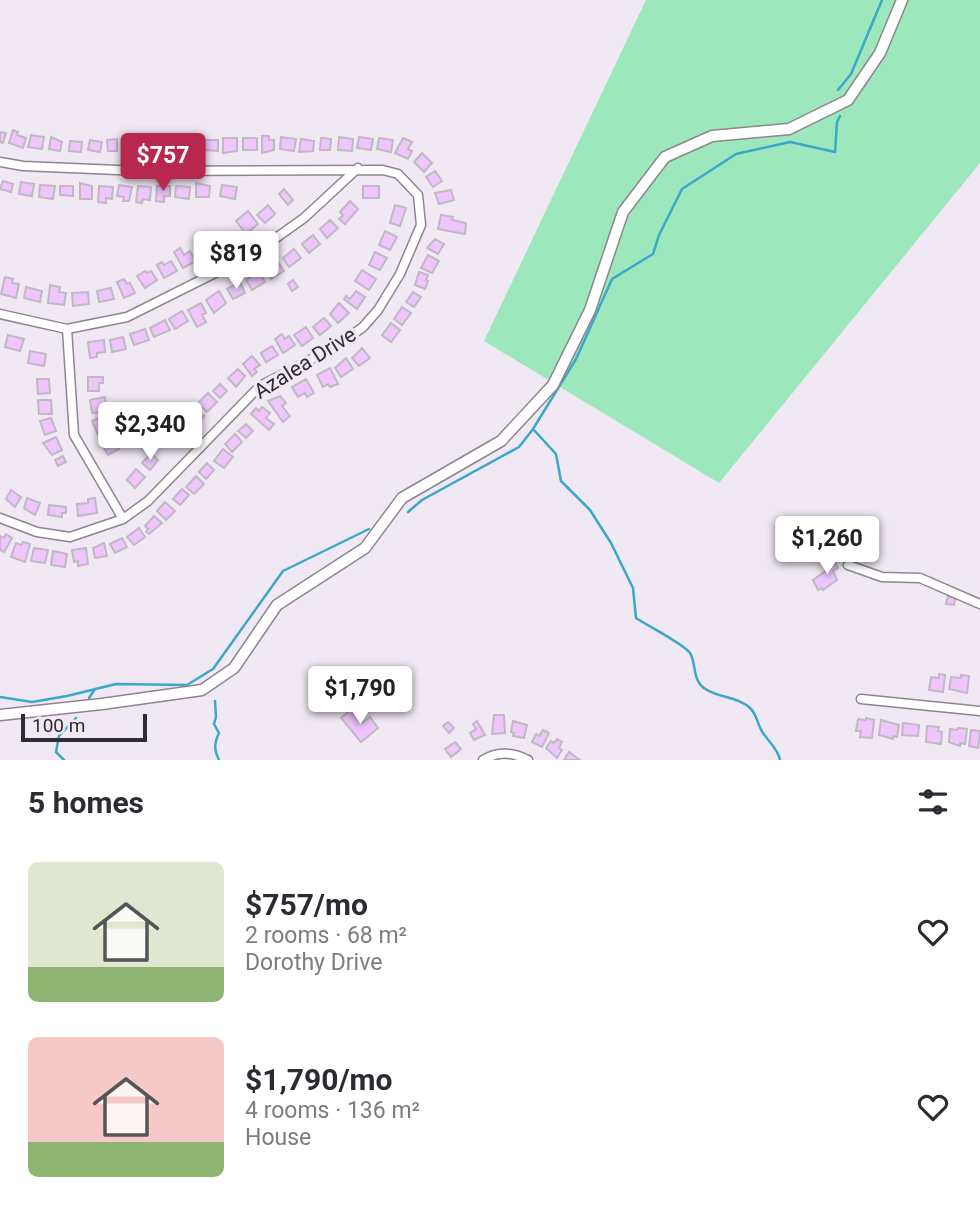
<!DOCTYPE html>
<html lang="en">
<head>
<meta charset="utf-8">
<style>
	body { margin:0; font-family:Roboto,sans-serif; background:#f2f2f3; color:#2b2b33; height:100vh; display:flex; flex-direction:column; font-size:26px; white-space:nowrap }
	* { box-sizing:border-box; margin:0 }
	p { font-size:23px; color:#7c7c81 }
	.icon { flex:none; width:38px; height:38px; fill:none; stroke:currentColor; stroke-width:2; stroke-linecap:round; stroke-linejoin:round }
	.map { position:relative; height:760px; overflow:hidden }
	.side { display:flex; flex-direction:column; background:#fff; flex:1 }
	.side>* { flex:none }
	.scale { position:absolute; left:21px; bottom:18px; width:126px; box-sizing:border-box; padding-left:7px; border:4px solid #302d31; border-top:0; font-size:19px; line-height:24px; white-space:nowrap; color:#302d31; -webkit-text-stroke:5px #f0e8f3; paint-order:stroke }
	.price { position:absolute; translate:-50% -60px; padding:0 16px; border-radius:7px; background:#fff; color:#222; font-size:23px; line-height:46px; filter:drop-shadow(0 2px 4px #0008) }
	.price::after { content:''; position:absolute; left:50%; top:42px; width:21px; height:16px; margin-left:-10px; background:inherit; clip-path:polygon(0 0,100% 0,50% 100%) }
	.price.current { background:#b7274e; color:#fff }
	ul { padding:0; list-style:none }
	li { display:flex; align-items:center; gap:21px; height:175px; padding:0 28px }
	li span { display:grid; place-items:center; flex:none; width:196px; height:140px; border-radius:10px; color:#555 }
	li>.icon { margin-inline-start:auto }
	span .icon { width:84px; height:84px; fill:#fffc; stroke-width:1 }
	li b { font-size:30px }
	h2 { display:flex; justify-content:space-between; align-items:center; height:84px; padding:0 28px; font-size:30px }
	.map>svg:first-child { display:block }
	.green { fill:#9ce7bc }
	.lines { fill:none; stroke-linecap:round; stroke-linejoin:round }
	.stream { stroke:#3ba7ca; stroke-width:2.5 }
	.building { fill:#eec5fc; stroke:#c0b9c3; stroke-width:2 }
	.minor-casing { stroke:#8d868f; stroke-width:11 }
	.tertiary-casing { stroke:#8d868f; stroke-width:13 }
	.minor { stroke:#fff; stroke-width:8 }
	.tertiary { stroke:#fff; stroke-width:10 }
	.labels { text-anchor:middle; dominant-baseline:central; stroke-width:7; stroke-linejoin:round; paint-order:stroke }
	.street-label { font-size:21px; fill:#302d31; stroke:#f0e8f3 }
</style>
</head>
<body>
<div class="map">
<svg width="980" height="760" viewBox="0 0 980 760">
	<rect width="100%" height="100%" fill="#f0e8f3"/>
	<path class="green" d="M646 0H980V163L719 483 484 341Z"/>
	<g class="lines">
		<path class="stream" d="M838 90 851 74 882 0
			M533 429 556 454 561 481 590 510 611 543 633 588 636 618C648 626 684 644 690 653 697 664 691 681 707 690 721 698 739 697 751 709 757 715 758 726 763 733 769 742 778 749 780 760
			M408 512 422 500 519 447 533 429 576 359 612 279 653 254 659 235 682 189 736 154 790 142 835 152 837 122 840 116
			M0 697 32 702 67 696 116 684 187 685 213 669 283 571 369 529
			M89 698 95 689
			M215 701 216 717 214 724 219 733C214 743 214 750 219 760
			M64 760 56 752 59 736 76 718"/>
	</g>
	<path class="building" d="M13 130 18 132 17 135 26 138 23 148 9 143Z
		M0 132 6 133 3 143 0 142Z
		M31 135 44 137 42 149 28 147Z
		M128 136H136V141H141L140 151H127Z
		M262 136H269V140H274V150L262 153Z
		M51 137 62 142 60 151 49 149Z
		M281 137 296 139 294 151 280 149Z
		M339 137 353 139 352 151 338 150Z
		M359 137 373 139 371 150 357 148Z
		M146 138 160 139V151H145Z
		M223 138H237V151L223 153Z
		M243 138H257V150H243Z
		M321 138 331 139 330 150H320Z
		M379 138 393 140 391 152 377 149Z
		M403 138 412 142 408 149 412 151 408 159 395 153Z
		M117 139V151H108L107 140Z
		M301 139 314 141 313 151 299 152Z
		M90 140 102 142 100 152 88 150Z
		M204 140H218V151L203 150Z
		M70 141 82 142 81 152 69 151Z
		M165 141H179V151H165Z
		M185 141H199L198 151H185Z
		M422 153 432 163 424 172 414 162Z
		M435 171 442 181 433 187 426 177Z
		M3 181 13 184 11 192 0 189Z
		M21 182 34 184 32 196 19 194Z
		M80 183 92 186V199H80Z
		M196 183 210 186 209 197H196Z
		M40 185 55 186 53 199 39 197Z
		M119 185 132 187 129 201H123L124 197 117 196Z
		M222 185 237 187 235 199 220 196Z
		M60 186H73V196L60 195Z
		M99 186 113 187 112 199 106 198V203L98 202Z
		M138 186 151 187 150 200 143 199 142 203 136 202Z
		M157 186H170V196H164V202L156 201Z
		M176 186 190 187 189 199 175 197Z
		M363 186H379V198H363Z
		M284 189 293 200 288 205 279 194Z
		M451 190 454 200 439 204 435 193Z
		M350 201 358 209 345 224 339 219 343 215 340 212Z
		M268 205 275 214 265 223 257 215Z
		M395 205 406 208 400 226 390 223Z
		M248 211 258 224 246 234 236 221Z
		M441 215 453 217 452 220 466 223 465 234 438 229Z
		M330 220 338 228 327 238 320 229Z
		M385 231 397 237 390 250 379 245Z
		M230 232 236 241 224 248 218 239Z
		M313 235 320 244 309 253 302 244Z
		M435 239 444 244 438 254 427 248Z
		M213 242 217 250 203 258 199 250Z
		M180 248 184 255 190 251 195 261 183 268 174 252Z
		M294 249 301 258 289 267 283 258Z
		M375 252 387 258 380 270 369 265Z
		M428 255 439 261 432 273 421 268Z
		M171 261 177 271 164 278 157 265 162 262 164 265Z
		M277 261 284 271 271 279 265 269Z
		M362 270 376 279 369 290 355 281Z
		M145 271 147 273 151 271 157 280 145 288 137 276Z
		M259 272 265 282 252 290 246 280Z
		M419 272 428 275 426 280 428 281 425 289 415 285Z
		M5 277 13 279 12 283 19 284 16 298 1 294Z
		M124 279 127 284 130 283 135 293 124 298 117 282Z
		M293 280 298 287 292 291 288 284Z
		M240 282 245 293 233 299 227 289Z
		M50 285 60 287 59 292 66 293 64 305 48 303Z
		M26 287 42 291 40 302 24 298Z
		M111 288 114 299 99 302 97 291Z
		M219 291 226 303 214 313 206 300Z
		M356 291 365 297 357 309 344 299 346 296 350 299Z
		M88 292 89 304 73 306 72 293Z
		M413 292 421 297 414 307 406 302Z
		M201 303 206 313 202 315 206 322 197 327 188 310Z
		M339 303 349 313 338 323 330 314Z
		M402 307 411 313 402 325 394 319Z
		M182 311 188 321 175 329 169 319Z
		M324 318 331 326 320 335 313 327Z
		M165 320 170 330 154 337 150 328Z
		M391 323 400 330 391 342 382 335Z
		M306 327 313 338 302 346 294 335Z
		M145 329 149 340 134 345 130 334Z
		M282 334 285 339 289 336 295 345 283 353 275 339Z
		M8 335 24 339 20 351 5 347Z
		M123 337 126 349 112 352 110 340Z
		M104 340 105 352 97 353V357L90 358 88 342Z
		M272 346 278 355 266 362 261 353Z
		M362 348 370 358 359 366 352 358Z
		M30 351 46 354 44 366 28 363Z
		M252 356 260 365 254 369 257 372 252 376 243 364Z
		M346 358 353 369 341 377 335 368Z
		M330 368 338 384 330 387 328 384 323 387 317 375Z
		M238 369 245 376 236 387 228 378Z
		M88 377H103V383H99V391H88Z
		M37 379H49L50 393 38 394Z
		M306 379 314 393 307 397 305 393 298 397 292 387Z
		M220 384 227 391 220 398 213 391Z
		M208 393 217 402 207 412 198 403Z
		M280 396 286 403 282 406 290 416 283 422 268 401Z
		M105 397 106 405 102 406 103 412 92 413 90 400Z
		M38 400H51L52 414H39Z
		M262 407 270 413 266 418 274 424 269 430 251 414 256 408 259 411Z
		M194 408 204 416 196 428 185 419Z
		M106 415 109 430 98 435 92 421Z
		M51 418 56 431 45 435 40 421Z
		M180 422 188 429 180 438 172 432Z
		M246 424 253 431 246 438 238 431Z
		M114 432 119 439 114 442 119 449 108 455 100 441Z
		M235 434 242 442 232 452 225 444Z
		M56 437 62 450 52 455 43 443Z
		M223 449 233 457 224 468 214 461Z
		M151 453 158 460 150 470 142 463Z
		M63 456 66 462 58 466 55 460Z
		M207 463 214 470 206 479 199 472Z
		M136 469 145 477 135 488 127 480Z
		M196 476 204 484 194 494 186 487Z
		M182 489 189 495 180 505 173 499Z
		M11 490 21 497 15 507 6 499Z
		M27 498 40 503 35 515 24 508Z
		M95 498 97 513 78 516 77 504 88 503V499Z
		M165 502 175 511 166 520 157 511Z
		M49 505 66 507V513H62V517L48 515Z
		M154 516 162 523 149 534 146 532 148 529 145 526Z
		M139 528 145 537 134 545 127 537Z
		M6 534 12 538 4 552 0 550V536L4 538Z
		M122 538 127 547 115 553 110 544Z
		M23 542 30 544 25 562 11 557 16 543 21 545Z
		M104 543 107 556 95 558 93 548Z
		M34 548 48 550 45 563 31 561Z
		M86 548 88 564 78 566V561L74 562 72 550Z
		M53 551 67 554 65 567 51 565Z
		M833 558 838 568 833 571 837 580 823 590 822 588 818 590 813 580 827 570 824 564Z
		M948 596 955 598 954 605 946 604Z
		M939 674 945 675 943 692 929 690 931 677 939 678Z
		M961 675 969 676 967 693 949 689 951 677 961 678Z
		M351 710 362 723 370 717 378 728 361 742 341 718Z
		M494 715H504L505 733 492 734Z
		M866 718 874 720 872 738 860 737 861 731H856L858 719 866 720Z
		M881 720 899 725 897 737 893 736V739L879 735Z
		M477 721 485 735 474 740 470 733 476 729 473 724Z
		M513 721 527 725 524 738 513 736 514 733 511 732Z
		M448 722 454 728 449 733 443 726Z
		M903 723 919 725 918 736 902 735Z
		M927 726 939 727 938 731 942 732 941 744 926 742Z
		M958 728 967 729 965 744 960 743V746L949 742 950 729 957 730Z
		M543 730 549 733 542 747 532 742 536 734 539 736Z
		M971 730 980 731 978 748 969 746Z
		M557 739 562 742 559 748 562 750 557 758 546 748 551 741 554 743Z
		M455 742 461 749 451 757 445 749Z
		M569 752 580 760H564Z"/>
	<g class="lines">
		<g class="minor-casing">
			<path id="minor" d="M0 162 23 166 141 171 383 170 398 174 418 195 421 225 400 274 378 310 363 327 340 344 260 386 148 501 123 519 70 537 37 532 0 518
				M0 314 67 329 127 317 255 253 304 218 358 168
				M67 329 74 435 123 519
				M848 565 882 577 920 578 980 604
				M861 699 980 711
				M483 760C499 751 512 752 528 760"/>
		</g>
		<g class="tertiary-casing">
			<path id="tertiary" d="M0 715 102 704 202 690 234 668 277 605 365 548 402 498 501 441 553 385 590 310 623 212 665 157 712 136 789 129 848 100 880 53 902 0"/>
		</g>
		<use href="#minor" class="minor"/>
		<use href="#tertiary" class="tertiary"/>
	</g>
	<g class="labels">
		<g class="street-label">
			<text transform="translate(305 363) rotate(-32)">Azalea Drive</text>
		</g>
	</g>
</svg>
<div class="scale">100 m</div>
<b class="price current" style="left:163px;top:193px">$757</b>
<b class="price" style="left:236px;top:291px">$819</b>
<b class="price" style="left:150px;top:462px">$2,340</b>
<b class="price" style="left:827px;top:576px">$1,260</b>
<b class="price" style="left:360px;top:726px">$1,790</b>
</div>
<section class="side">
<h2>5 homes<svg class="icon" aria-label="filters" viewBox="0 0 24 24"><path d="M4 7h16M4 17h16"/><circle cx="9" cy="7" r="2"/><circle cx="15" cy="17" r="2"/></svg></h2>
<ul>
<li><span style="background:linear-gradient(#dfe7d0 75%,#8fb573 0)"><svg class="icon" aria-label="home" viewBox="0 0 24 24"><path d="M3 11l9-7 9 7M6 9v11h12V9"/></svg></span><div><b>$757/mo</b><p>2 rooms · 68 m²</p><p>Dorothy Drive</p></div><svg class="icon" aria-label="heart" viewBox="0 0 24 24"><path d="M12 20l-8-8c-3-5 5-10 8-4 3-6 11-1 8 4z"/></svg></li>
<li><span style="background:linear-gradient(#f6c9c9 75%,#8fb573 0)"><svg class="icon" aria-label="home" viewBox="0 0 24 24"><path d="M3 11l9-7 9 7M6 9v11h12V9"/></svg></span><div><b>$1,790/mo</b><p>4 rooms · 136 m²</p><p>House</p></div><svg class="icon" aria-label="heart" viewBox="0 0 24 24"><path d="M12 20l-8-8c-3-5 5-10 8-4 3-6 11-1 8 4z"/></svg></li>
</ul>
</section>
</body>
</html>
